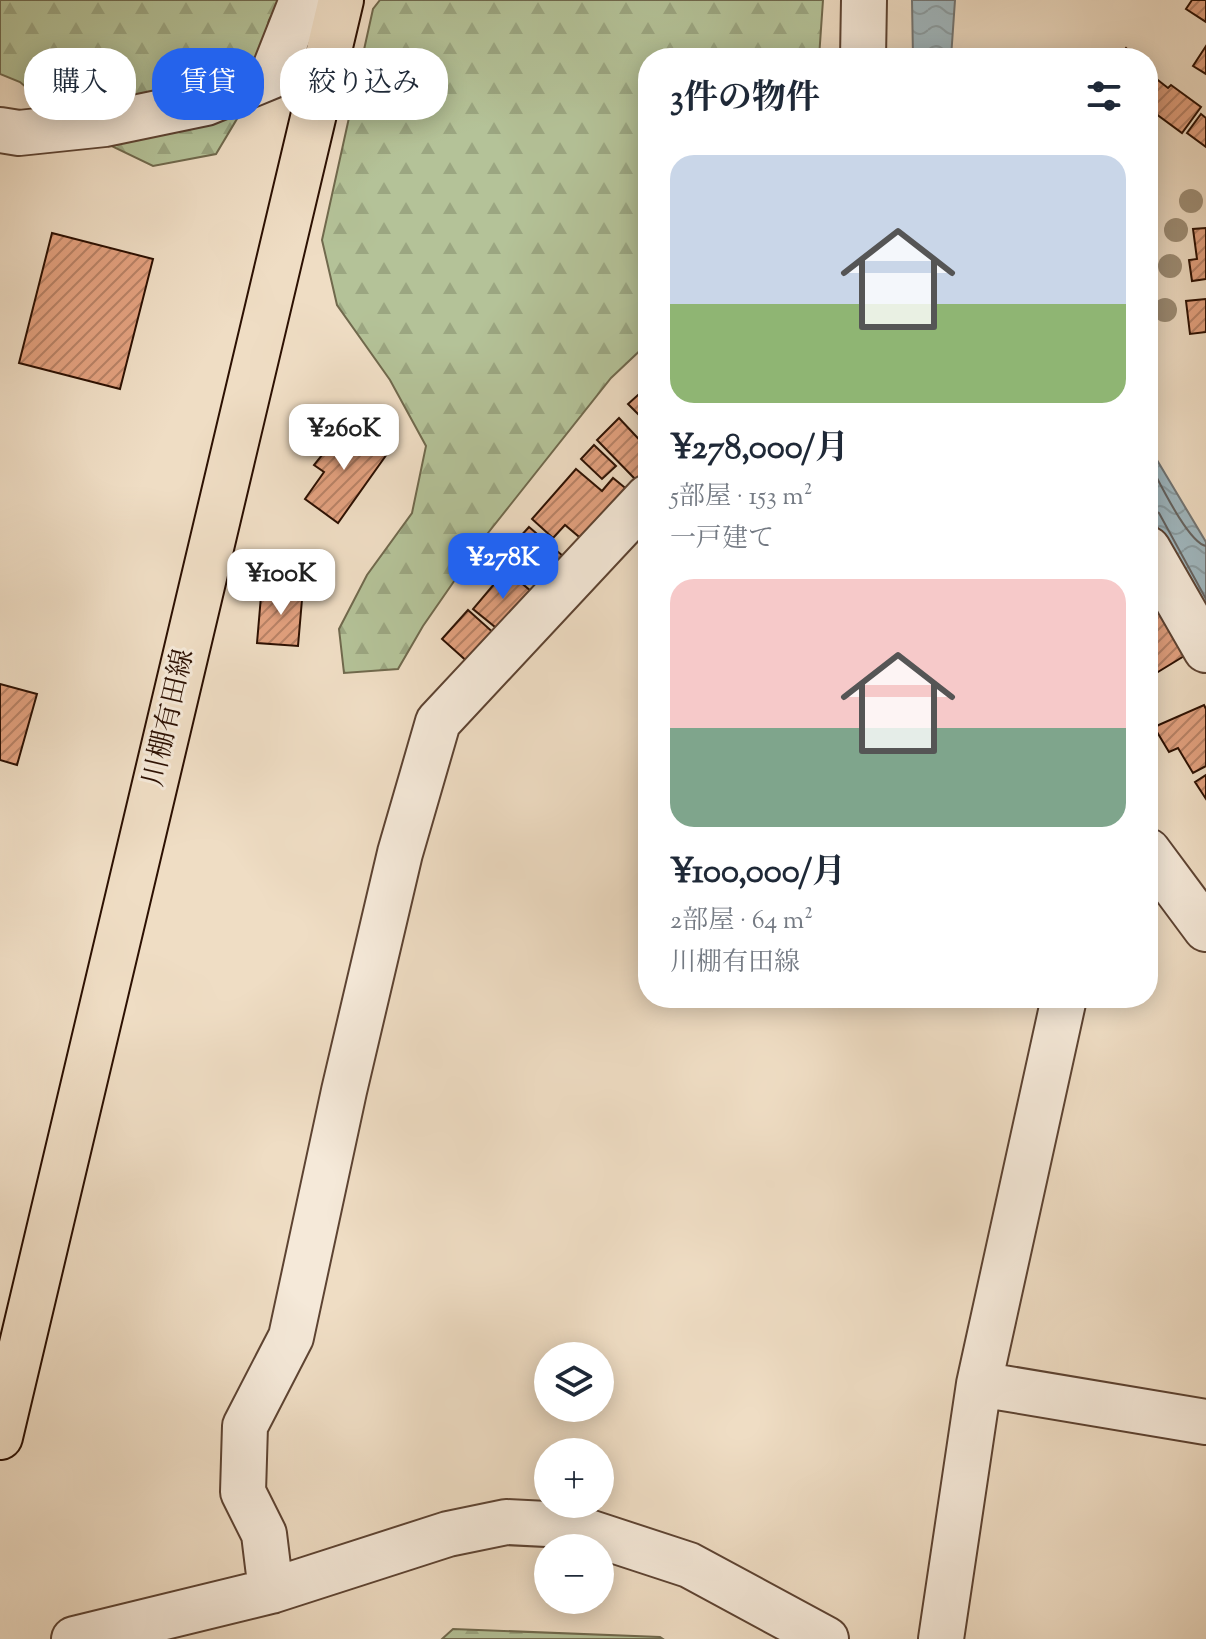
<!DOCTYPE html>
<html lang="ja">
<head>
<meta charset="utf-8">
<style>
	body { margin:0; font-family:"Sorts Mill Goudy","Noto Serif JP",serif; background:#f6f6f7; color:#1f2937; height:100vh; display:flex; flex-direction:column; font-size:30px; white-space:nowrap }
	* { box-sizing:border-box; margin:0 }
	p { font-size:26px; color:#747a83 }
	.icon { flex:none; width:44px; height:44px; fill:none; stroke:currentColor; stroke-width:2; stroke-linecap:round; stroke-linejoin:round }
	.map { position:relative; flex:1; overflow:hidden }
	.panel { position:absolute; left:638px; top:48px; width:520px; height:960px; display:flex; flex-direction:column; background:#fff; border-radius:32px; box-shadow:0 4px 20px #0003 }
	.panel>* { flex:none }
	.top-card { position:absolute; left:24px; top:48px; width:494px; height:72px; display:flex; gap:16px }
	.fabs { position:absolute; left:534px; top:1342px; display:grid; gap:16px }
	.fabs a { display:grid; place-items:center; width:80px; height:80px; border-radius:50%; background:#fff; box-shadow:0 4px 20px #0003; font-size:40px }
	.price { position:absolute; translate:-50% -68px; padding:0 18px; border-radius:16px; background:#fff; color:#222; font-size:26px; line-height:52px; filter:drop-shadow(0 2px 4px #0008) }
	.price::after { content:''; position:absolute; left:50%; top:48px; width:24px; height:18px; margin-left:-12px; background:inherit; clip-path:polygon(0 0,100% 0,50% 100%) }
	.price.on { background:#2563eb; color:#fff }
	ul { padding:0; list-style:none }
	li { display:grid; align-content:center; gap:16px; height:424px; padding:0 32px }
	li span { display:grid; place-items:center; height:248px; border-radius:24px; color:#555 }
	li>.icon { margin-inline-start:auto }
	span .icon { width:144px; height:144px; fill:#fffc; stroke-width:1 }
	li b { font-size:34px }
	h2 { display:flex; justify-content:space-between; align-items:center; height:96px; padding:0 32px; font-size:34px }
	.tag { padding:0 28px; border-radius:32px; background:#fff; box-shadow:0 4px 20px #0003; font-size:28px; line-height:72px }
	.tag.on { background:#2563eb; color:#fff }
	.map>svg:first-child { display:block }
	.forest { fill:url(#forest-firs); stroke:#70694d; stroke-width:2 }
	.water { fill:url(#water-waves); stroke:#727574; stroke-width:2 }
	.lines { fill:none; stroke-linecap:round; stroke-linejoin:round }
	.shore { stroke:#666461; stroke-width:2 }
	.building { fill:url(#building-hatch); stroke:#2c1002; stroke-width:2 }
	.minor-casing { stroke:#5d4332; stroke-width:48 }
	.major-casing { stroke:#2c1002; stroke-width:48 }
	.minor { stroke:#f5e9d9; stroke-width:44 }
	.major { stroke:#efddc4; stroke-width:44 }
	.tree { fill:#9e8e76 }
	.labels { text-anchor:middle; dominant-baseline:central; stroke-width:6; stroke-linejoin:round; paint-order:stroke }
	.street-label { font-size:28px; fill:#2c1002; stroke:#f5e9d9 }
</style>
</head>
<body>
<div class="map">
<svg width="1206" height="1639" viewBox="0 0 1206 1639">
	<defs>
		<pattern id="forest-firs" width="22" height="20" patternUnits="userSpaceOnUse" patternTransform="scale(2)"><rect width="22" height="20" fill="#b4c298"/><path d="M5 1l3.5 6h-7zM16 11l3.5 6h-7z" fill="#9ba681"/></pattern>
		<pattern id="water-waves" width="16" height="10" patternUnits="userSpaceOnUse" patternTransform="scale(2)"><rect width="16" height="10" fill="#a0b8c0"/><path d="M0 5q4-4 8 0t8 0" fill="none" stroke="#8a9da3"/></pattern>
		<pattern id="building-hatch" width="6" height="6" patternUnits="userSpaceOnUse" patternTransform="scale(2)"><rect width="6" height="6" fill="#e3a17f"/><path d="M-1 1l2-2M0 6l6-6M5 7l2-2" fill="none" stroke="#b88266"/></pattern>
	</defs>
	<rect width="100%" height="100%" fill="#efddc4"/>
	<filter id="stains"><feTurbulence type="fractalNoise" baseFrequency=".0025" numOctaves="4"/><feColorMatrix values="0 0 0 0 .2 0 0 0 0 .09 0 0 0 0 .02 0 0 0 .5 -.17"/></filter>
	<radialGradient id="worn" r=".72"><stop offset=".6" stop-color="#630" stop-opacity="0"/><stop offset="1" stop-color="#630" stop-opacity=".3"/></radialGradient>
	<path class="forest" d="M0 0H280L269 20 250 97 216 154 153 166 74 128 20 82 0 74Z
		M380 0H823L819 58H648V343L611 378 484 538 423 626 398 669 344 673 339 629 367 575 412 513 426 446 390 380 337 305 322 240 373 9Z
		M453 1629 660 1637 663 1639H442Z"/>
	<path class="water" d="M912 0H955L951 58H913Z
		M1148 445 1206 542V616L1148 510Z"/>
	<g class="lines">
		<path class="shore" d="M1148 461C1158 479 1188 543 1206 546
			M1148 508 1159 513 1206 599"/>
	</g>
	<path class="building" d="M1192 0H1206V22L1186 9Z
		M1206 46V74L1193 66Z
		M1126 48 1128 50 1139 58H1118Z
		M1154 77 1168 88 1171 85 1201 107 1182 133 1148 108V85Z
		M1201 114 1206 118V147L1187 133Z
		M1206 228V279L1192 281 1189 260 1197 259 1193 229Z
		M52 233 153 259 120 389 19 363Z
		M1206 299V332L1190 334 1186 301Z
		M648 386V424L628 404Z
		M619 418 648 449V471L637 481 597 440Z
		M347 424 387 454 338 523 305 499 324 472 314 465Z
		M594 445 616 466 602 479 581 459Z
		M576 469 602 491 613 478 629 491 584 541 565 525 553 538 532 519Z
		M529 527 570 562 550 586 508 550Z
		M506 570 532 592 500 631 473 609Z
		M1148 577 1194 650 1148 678Z
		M273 585 303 588 298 646 257 643 261 596 273 597Z
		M468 610 496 635 470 664 442 639Z
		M0 684 37 694 17 765 0 760Z
		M1204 705 1206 709V766L1193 773 1178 748 1169 752 1154 727Z
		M1206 775V799L1195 782Z"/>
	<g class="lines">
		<g class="minor-casing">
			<path id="minor" d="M863 58 864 0
				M0 130 19 133 105 124 206 103 272 76 302 0
				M1148 549 1206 650
				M1148 851 1206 929
				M979 1384 1206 1422
				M271 1591 264 1534 243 1492 245 1426 291 1337 344 1091 400 853 438 722 648 497
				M74 1639 271 1591 448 1534 506 1522 567 1525 689 1565 826 1639
				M941 1639 979 1384 1064 998"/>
		</g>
		<g class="major-casing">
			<path id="major" d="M0 1437 341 0"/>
		</g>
		<use href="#minor" class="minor"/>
		<use href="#major" class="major"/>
	</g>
	<g class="tree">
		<circle cx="1191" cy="201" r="12"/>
		<circle cx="1176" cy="230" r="12"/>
		<circle cx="1170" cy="266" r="12"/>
		<circle cx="1165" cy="310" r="12"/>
	</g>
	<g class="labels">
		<g class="street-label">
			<text transform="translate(170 718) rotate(-77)">川棚有田線</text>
		</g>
	</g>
	<rect width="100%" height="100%" filter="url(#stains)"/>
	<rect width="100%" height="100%" fill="url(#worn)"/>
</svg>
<div class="fabs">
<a><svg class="icon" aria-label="layers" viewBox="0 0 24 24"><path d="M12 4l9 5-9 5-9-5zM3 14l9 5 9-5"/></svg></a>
<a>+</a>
<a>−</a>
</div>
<b class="price" style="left:344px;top:472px">¥260K</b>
<b class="price on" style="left:503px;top:601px">¥278K</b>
<b class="price" style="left:281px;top:617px">¥100K</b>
<div class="top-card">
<a class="tag">購入</a>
<a class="tag on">賃貸</a>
<a class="tag">絞り込み</a>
</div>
<section class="panel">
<h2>3件の物件<svg class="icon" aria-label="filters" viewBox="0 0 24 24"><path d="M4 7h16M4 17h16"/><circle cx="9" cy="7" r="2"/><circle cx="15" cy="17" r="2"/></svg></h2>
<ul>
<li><span style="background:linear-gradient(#c9d6e8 60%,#8fb573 0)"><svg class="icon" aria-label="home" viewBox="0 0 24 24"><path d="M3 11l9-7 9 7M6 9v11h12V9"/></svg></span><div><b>¥278,000/月</b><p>5部屋 · 153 m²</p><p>一戸建て</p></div></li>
<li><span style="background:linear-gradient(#f6c9c9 60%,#7fa58c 0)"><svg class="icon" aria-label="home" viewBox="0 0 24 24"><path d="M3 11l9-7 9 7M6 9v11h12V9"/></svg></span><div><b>¥100,000/月</b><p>2部屋 · 64 m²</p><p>川棚有田線</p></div></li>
</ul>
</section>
</div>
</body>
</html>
